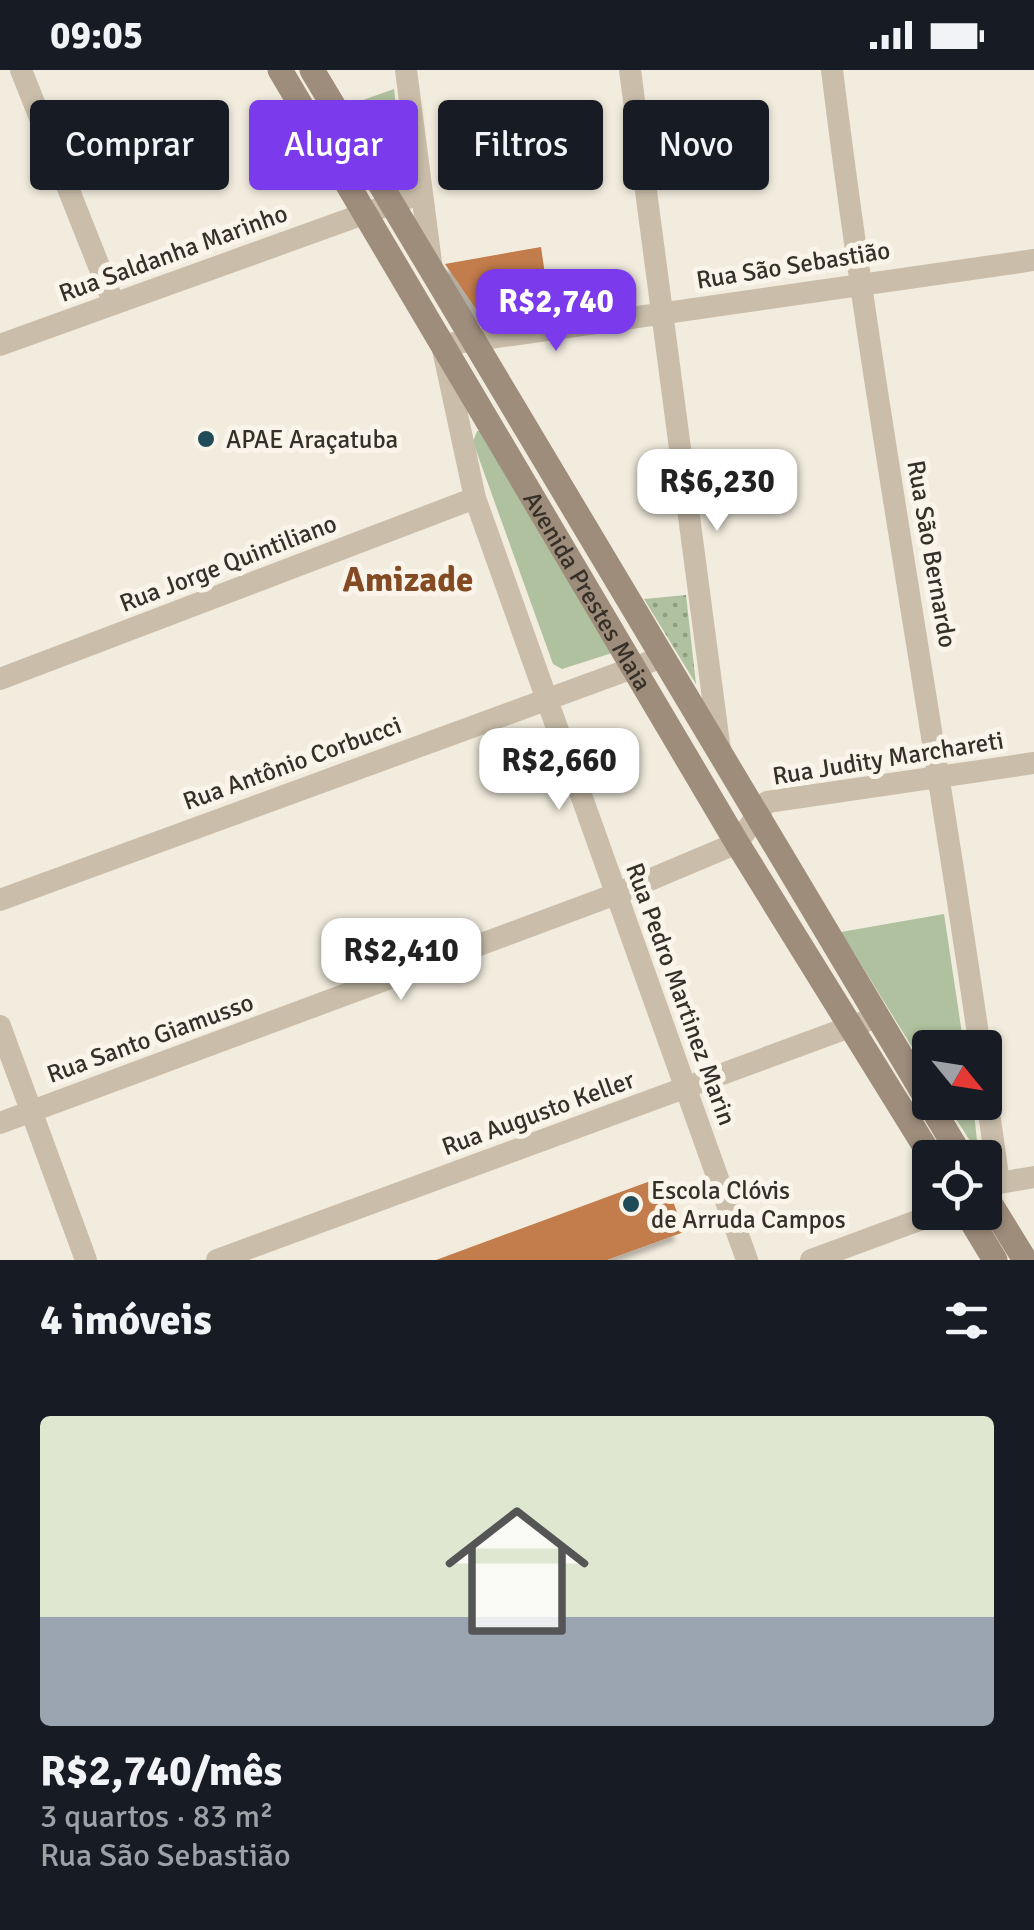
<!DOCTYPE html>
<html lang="pt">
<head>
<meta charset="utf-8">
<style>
	body { margin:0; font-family:Signika,sans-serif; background:#20242c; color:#f1f3f6; height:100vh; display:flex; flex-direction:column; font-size:38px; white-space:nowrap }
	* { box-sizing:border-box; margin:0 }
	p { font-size:32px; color:#9ea1a6 }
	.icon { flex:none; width:55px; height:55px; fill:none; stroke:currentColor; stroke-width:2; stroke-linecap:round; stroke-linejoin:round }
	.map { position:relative; height:1190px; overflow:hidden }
	.drawer { display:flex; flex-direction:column; background:#171b24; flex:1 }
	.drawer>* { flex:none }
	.top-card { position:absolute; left:30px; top:30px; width:975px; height:90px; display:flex; gap:20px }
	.needle { width:65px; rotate:120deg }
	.controls { position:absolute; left:912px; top:960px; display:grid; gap:20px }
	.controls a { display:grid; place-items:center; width:90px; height:90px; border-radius:10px; background:#171b24; box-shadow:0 2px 8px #0004; font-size:50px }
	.price { position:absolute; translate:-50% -85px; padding:0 22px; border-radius:20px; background:#fff; color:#222; font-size:32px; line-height:65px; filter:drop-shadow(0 2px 5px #0008) }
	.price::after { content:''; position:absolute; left:50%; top:60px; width:30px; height:22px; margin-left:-15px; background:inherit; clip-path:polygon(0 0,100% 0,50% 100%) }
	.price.active { background:#7c3aed; color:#fff }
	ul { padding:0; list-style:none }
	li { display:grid; align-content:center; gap:20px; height:530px; padding:0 40px }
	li+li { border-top:2px solid #363941 }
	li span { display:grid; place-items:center; height:310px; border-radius:10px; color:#555 }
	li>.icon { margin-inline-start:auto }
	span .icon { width:180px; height:180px; fill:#fffc; stroke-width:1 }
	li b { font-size:42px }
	h2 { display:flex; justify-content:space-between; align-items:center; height:120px; padding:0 40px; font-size:42px }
	.tag { padding:0 35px; border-radius:10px; background:#171b24; box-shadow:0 2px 8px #0004; font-size:35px; line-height:90px }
	.tag.active { background:#7c3aed; color:#fff }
	.status { display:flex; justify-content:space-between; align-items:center; height:70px; padding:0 50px; background:#171b24; direction:ltr }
	.status svg { height:28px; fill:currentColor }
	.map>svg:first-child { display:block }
	.park { fill:#afc19e }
	.garden { fill:url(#garden-dots) }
	.building { fill:#c37b4b; filter:url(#shadow) }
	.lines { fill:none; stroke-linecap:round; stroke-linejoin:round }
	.minor { stroke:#cabeaa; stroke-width:22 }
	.secondary { stroke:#9e8d7b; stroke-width:25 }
	.poi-dot { fill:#204b58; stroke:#f9f5ea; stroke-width:4 }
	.labels { text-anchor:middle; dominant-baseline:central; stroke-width:10; stroke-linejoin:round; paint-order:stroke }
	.street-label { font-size:25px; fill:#373029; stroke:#f9f5ea }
	.poi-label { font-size:25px; fill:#373029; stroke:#f9f5ea; text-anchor:start }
	.district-label { font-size:35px; font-weight:bold; fill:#844a24; stroke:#f9f5ea }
</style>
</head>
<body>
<div class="status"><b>09:05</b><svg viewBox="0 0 49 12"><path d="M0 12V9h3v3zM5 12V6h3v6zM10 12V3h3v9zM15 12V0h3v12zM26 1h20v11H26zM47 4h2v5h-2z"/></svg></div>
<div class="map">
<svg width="1034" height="1190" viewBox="0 0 1034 1190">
	<defs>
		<pattern id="garden-dots" width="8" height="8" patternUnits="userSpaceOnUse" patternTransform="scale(2.5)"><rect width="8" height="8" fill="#afc19e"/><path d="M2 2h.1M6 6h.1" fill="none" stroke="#8f9d81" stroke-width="1.8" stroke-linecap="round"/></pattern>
		<filter id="shadow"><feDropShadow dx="-9" dy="9" stdDeviation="2.5" flood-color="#0004"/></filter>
	</defs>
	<rect width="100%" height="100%" fill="#f2ecde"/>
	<path class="park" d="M394 19 403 99 398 105 393 104 349 35Z
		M477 361H485L612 583 562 599 553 594 473 372Z
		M944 844 964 977 930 978V1006L841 862Z
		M946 1033H973L977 1071H970Z"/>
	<path class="garden" d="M686 525 696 614 644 529Z"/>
	<path class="building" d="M541 177 549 232 480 245 445 194Z
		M664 1106 684 1162 607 1190H436Z"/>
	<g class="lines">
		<path class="minor" d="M21 0 114 234
			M406 0 432 200
			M630 0 720 681
			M832 0C872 327 933 651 980 978
			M0 275 422 123
			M0 609 475 428
			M0 830 660 588
			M0 956 86 1190
			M985 1014 999 1113
			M0 1053 616 824 737 773 767 732 1034 693
			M988 1120 999 1113 1034 1107
			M217 1190 877 947
			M747 1190 475 428 442 275 1034 190
			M811 1190 941 1142"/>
		<g class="secondary">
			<path id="s1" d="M280 0 737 773 932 1088"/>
			<path d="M312 0 962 1088"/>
			<path d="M985 1125 1025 1190"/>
			<path d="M966 1142 995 1190"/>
		</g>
	</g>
	<g class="poi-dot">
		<circle cx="206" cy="369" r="10"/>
		<circle cx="631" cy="1134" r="10"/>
	</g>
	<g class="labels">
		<g class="street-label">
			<text transform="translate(173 183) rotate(-20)">Rua Saldanha Marinho</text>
			<text transform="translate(793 195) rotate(-9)">Rua São Sebastião</text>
			<text transform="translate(932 484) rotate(80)">Rua São Bernardo</text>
			<text transform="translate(228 493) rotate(-21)">Rua Jorge Quintiliano</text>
			<text stroke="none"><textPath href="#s1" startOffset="605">Avenida Prestes Maia</textPath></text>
			<text transform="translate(888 688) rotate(-9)">Rua Judity Marchareti</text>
			<text transform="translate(292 693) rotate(-20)">Rua Antônio Corbucci</text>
			<text transform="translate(681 924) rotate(70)">Rua Pedro Martinez Marin</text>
			<text transform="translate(150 968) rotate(-20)">Rua Santo Giamusso</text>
			<text transform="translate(538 1043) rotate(-20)">Rua Augusto Keller</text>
		</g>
		<g class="poi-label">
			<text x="226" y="369">APAE Araçatuba</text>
			<text x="651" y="1120">Escola Clóvis<tspan x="651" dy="29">de Arruda Campos</tspan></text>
		</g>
		<g class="district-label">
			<text x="408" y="509">Amizade</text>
		</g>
	</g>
</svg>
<div class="controls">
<a><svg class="needle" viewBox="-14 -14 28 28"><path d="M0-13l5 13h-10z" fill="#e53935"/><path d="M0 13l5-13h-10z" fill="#9ea1a6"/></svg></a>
<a><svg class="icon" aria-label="locate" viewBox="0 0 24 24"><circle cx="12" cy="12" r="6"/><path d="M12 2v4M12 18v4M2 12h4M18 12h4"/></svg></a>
</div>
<b class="price active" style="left:556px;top:284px">R$2,740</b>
<b class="price" style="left:717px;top:464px">R$6,230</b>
<b class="price" style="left:559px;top:743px">R$2,660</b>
<b class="price" style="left:401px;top:933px">R$2,410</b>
<div class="top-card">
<a class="tag">Comprar</a>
<a class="tag active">Alugar</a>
<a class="tag">Filtros</a>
<a class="tag">Novo</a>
</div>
</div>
<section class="drawer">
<h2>4 imóveis<svg class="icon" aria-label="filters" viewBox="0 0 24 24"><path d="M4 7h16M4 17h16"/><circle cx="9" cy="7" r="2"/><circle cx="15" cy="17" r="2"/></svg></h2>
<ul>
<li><span style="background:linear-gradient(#dfe7d0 65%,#9aa5b1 0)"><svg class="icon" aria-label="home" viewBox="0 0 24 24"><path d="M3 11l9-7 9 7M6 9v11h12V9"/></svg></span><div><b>R$2,740/mês</b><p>3 quartos · 83 m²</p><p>Rua São Sebastião</p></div></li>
</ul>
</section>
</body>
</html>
